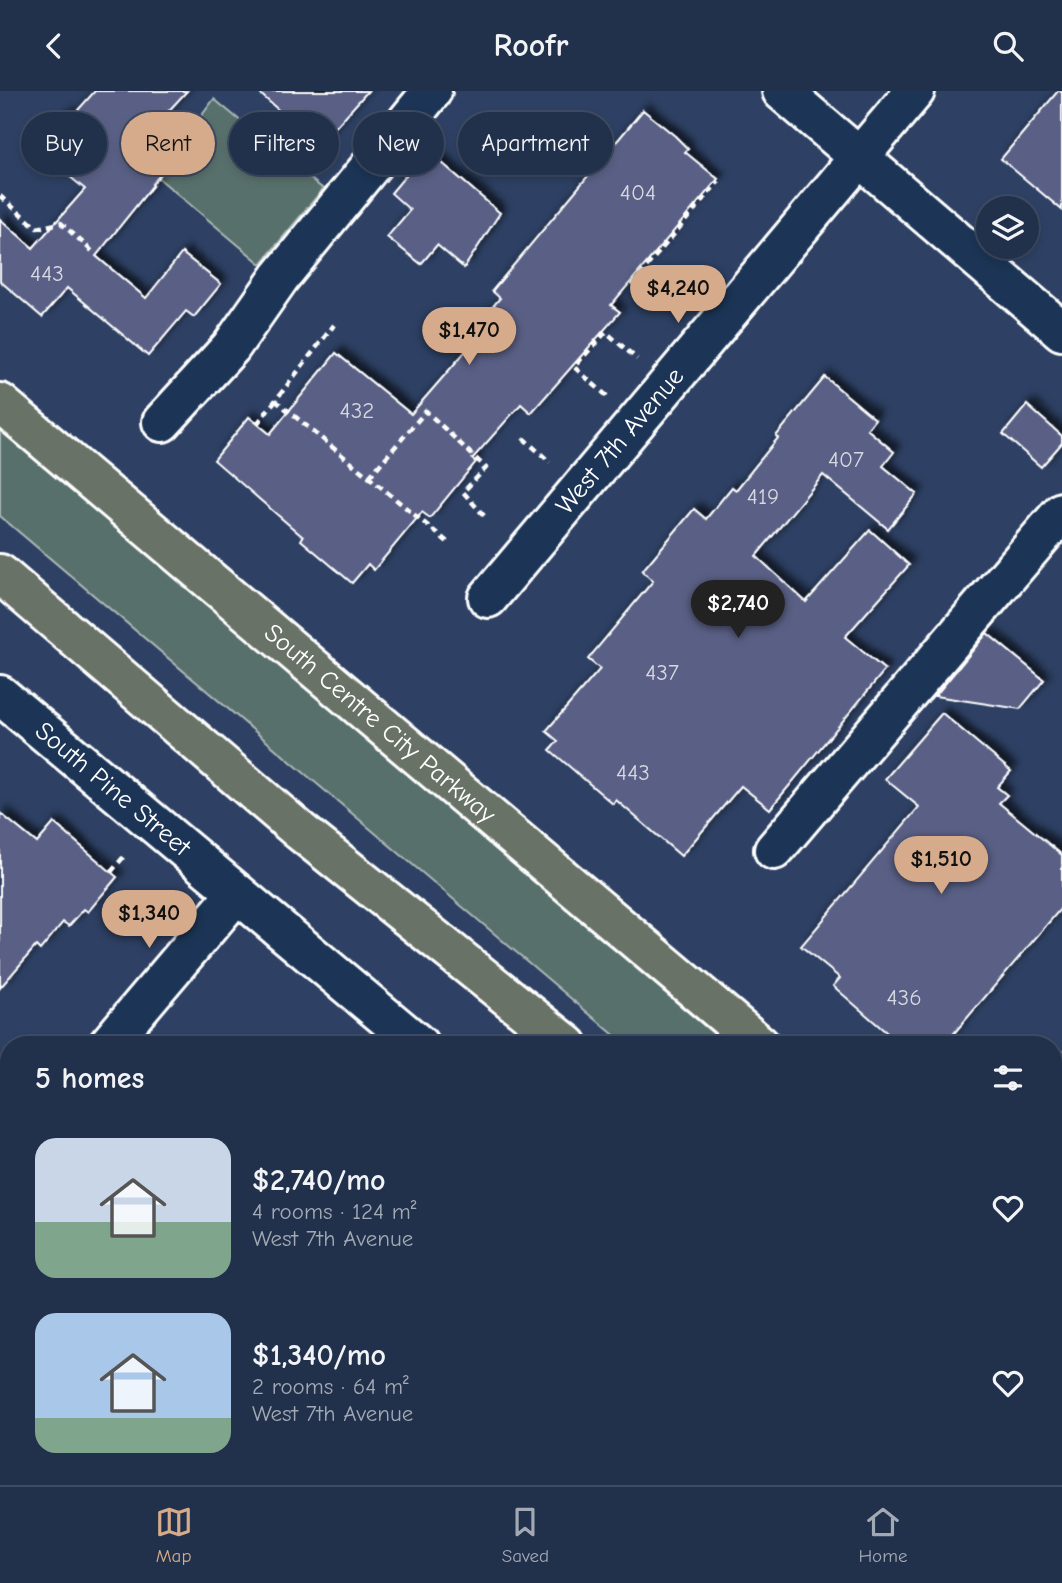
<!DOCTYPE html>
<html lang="en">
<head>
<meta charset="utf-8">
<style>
	body { margin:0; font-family:"Comic Neue",sans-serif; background:#2a3952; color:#f1f3f6; height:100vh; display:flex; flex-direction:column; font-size:26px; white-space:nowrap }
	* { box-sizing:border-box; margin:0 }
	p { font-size:23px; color:#a2a9b5 }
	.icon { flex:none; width:38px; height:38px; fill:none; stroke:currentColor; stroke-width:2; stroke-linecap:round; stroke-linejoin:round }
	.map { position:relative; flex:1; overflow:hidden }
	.details { position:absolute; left:0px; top:945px; width:1062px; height:450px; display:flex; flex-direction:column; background:#22314b; border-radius:28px 28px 0 0; box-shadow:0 4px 10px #0003,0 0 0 2px #3f4c63 }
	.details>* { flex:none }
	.banner { position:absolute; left:21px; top:21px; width:700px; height:63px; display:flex; gap:14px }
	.fabs { position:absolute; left:976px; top:105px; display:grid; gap:14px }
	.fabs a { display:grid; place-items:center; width:63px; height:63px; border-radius:50%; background:#22314b; box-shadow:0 4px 10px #0003,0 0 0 2px #3f4c63; font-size:35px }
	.price { position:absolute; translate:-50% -60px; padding:0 16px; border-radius:24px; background:#d6ab8b; color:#111; font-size:23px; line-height:46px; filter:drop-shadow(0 2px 4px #0008) }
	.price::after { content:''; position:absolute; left:50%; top:42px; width:21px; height:16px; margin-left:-10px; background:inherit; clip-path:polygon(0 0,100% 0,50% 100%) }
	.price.current { background:#222; color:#fff }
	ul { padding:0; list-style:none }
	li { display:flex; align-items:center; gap:21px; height:175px; padding:0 35px }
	li span { display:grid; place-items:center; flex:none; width:196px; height:140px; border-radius:21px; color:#555 }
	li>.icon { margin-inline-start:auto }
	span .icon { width:84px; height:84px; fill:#fffc; stroke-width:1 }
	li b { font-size:30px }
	h2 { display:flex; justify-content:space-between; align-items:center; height:84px; padding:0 35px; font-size:30px }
	.chip { padding:0 24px; border-radius:32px; background:#22314b; box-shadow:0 4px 10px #0003,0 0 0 2px #3f4c63; font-size:24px; line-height:63px }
	.chip.current { background:#d6ab8b; color:#111 }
	header { display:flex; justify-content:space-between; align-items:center; height:91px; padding:0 35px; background:#22314b; font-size:32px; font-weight:700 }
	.menu { display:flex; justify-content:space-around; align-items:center; height:98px; border-top:2px solid #3f4c63; background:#22314b; font-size:19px; color:#a2a9b5 }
	.menu a { display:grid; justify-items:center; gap:4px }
	.menu .current { color:#d6ab8b }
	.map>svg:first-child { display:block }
	.green { fill:#58706c; stroke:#acb8b6; stroke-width:2 }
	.building { fill:#5a6085; stroke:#fff; stroke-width:2; filter:url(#shadow) }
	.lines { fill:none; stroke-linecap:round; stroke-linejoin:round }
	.minor-casing { stroke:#fff; stroke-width:44 }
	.highway-casing { stroke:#fff; stroke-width:44 }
	.path { stroke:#fff; stroke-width:4.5; stroke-dasharray:7 5; stroke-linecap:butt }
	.minor { stroke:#1d3557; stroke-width:38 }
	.highway { stroke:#697266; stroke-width:38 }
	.labels { text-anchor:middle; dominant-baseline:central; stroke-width:5; stroke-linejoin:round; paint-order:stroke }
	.number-label { font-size:23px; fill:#d6d7e0 }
	.street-label { font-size:26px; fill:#fff; stroke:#1d3557 }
</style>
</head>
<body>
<header><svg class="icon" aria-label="back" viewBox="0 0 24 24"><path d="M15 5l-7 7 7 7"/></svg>Roofr<svg class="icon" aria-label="search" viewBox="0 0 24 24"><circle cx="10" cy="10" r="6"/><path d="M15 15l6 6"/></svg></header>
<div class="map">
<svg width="1062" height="1394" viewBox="0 0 1062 1394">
	<defs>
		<filter id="shadow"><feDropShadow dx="6" dy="-6" stdDeviation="3.5" flood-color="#0009"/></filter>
	</defs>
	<rect width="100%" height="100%" fill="#2e4164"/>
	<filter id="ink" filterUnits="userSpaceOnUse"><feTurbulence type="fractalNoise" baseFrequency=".0143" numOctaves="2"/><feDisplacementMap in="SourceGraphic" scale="14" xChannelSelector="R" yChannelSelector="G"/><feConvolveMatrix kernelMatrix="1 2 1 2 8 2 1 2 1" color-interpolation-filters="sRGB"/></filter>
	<g filter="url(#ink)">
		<path class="green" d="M214 8 323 98 261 173 156 85 190 51 185 47Z
			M0 339 727 954H626L0 425Z
			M1054 1230 1062 1237V1290L1054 1283Z"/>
		<path class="building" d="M95 0H187L162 27 190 50 152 93 153 94 96 165 146 207 182 162 221 193 194 226 186 220 148 265 67 197 42 226 0 190V128L33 157 85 98 36 58 66 23 71 27Z
			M257 0H368L304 71 268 40 283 23Z
			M1058 0H1062V119L1001 68Z
			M643 19 675 45 688 58 685 61 718 88 611 214 620 221 531 322 521 313 472 368 476 371 430 427 422 421 374 479 368 473 352 492 301 449 303 446 214 369 249 326 270 343 336 262 411 323 490 232 484 226 500 207 492 200Z
			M427 59 500 122 464 177 437 154 421 173 387 146 410 119 391 102Z
			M825 286 875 328 867 338 894 361 883 375 917 403 888 438 823 384 756 465 806 511 870 439 909 474 845 546 885 579 770 718 741 695 681 765 616 709 613 713 550 659 558 650 546 640 600 578 588 568 653 490 642 480 694 418 706 428 732 396 736 399 778 347 776 345Z
			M1027 314 1062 345V352L1041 376 1003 343Z
			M987 542 1044 589 1020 618 935 605Z
			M942 622 1011 680 997 696 1007 704 999 712 1062 764V816L944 954H901L833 895 840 887 801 855 919 716 885 688Z
			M0 722 37 752 54 732 117 786 88 821 84 818 69 835 63 831 40 859 36 855 0 897Z"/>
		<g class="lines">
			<g class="minor-casing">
				<g id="minor">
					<path d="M782 0 1062 240"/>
					<path d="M162 331 231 256 280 186 432 0"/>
					<path id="s1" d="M488 507 915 0"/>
					<path id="s2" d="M0 604 419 954"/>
					<path d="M774 759 1062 421"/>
					<path d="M108 954 236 803"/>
					<path d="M1057 986 1062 981"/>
					<path d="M0 1081 9 1071"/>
					<path d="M925 1386 934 1394"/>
					<path d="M221 1394 228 1386"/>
					<path d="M731 1394 738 1386"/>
				</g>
			</g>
			<g class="highway-casing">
				<g id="highway">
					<path id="s3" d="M0 312 760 954"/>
					<path d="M0 483 300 740 568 954"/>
					<path d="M1054 1204 1062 1211"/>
					<path d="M1054 1345 1062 1352"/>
				</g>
			</g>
			<path class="path" d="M0 105 37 137 61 132 93 161
				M631 194 719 90
				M607 305 574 276 606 241 637 268
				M275 309 450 453
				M257 333 334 234
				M523 347 550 371
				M369 386 426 320 486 377 463 401 486 427
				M111 781 126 763"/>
			<use href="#minor" class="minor"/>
			<use href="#highway" class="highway"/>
		</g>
	</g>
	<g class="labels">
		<g class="number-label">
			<text x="638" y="101">404</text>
			<text x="47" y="182">443</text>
			<text x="357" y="319">432</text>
			<text x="846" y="368">407</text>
			<text x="763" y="405">419</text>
			<text x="662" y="581">437</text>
			<text x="633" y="681">443</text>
			<text x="904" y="906">436</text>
		</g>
		<g class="street-label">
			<text stroke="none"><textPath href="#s1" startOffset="205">West 7th Avenue</textPath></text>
			<text stroke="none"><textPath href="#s3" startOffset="497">South Centre City Parkway</textPath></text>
			<text stroke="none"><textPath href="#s2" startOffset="147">South Pine Street</textPath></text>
		</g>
	</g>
</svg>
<div class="fabs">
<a><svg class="icon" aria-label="layers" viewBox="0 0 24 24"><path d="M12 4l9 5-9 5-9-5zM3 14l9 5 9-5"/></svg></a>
</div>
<b class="price" style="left:678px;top:234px">$4,240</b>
<b class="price" style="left:469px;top:276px">$1,470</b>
<b class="price current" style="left:738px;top:549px">$2,740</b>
<b class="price" style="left:941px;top:805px">$1,510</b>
<b class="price" style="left:149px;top:859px">$1,340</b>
<div class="banner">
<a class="chip">Buy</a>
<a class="chip current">Rent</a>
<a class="chip">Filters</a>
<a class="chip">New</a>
<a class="chip">Apartment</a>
</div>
<section class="details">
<h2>5 homes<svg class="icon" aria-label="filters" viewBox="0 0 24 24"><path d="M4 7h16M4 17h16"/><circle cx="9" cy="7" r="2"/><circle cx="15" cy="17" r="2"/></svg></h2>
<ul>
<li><span style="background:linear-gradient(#c9d6e8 60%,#7fa58c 0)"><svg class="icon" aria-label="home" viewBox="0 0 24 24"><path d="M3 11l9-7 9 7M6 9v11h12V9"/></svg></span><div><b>$2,740/mo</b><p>4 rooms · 124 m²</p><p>West 7th Avenue</p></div><svg class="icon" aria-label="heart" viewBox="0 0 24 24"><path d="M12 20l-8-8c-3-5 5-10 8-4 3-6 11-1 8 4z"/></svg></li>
<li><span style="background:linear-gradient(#a9c7e8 75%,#7fa58c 0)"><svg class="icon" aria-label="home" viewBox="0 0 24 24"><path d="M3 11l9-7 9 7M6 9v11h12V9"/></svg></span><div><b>$1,340/mo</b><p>2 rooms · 64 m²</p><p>West 7th Avenue</p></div><svg class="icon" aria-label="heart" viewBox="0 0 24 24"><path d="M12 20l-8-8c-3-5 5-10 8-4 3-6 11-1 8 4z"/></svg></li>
</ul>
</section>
</div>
<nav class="menu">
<a class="current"><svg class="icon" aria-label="map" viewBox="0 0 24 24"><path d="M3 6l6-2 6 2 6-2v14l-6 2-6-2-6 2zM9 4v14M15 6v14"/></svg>Map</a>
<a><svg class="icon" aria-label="saved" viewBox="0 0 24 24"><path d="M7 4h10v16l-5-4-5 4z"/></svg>Saved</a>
<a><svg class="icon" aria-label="home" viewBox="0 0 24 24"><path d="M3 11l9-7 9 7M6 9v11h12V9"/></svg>Home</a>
</nav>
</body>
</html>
